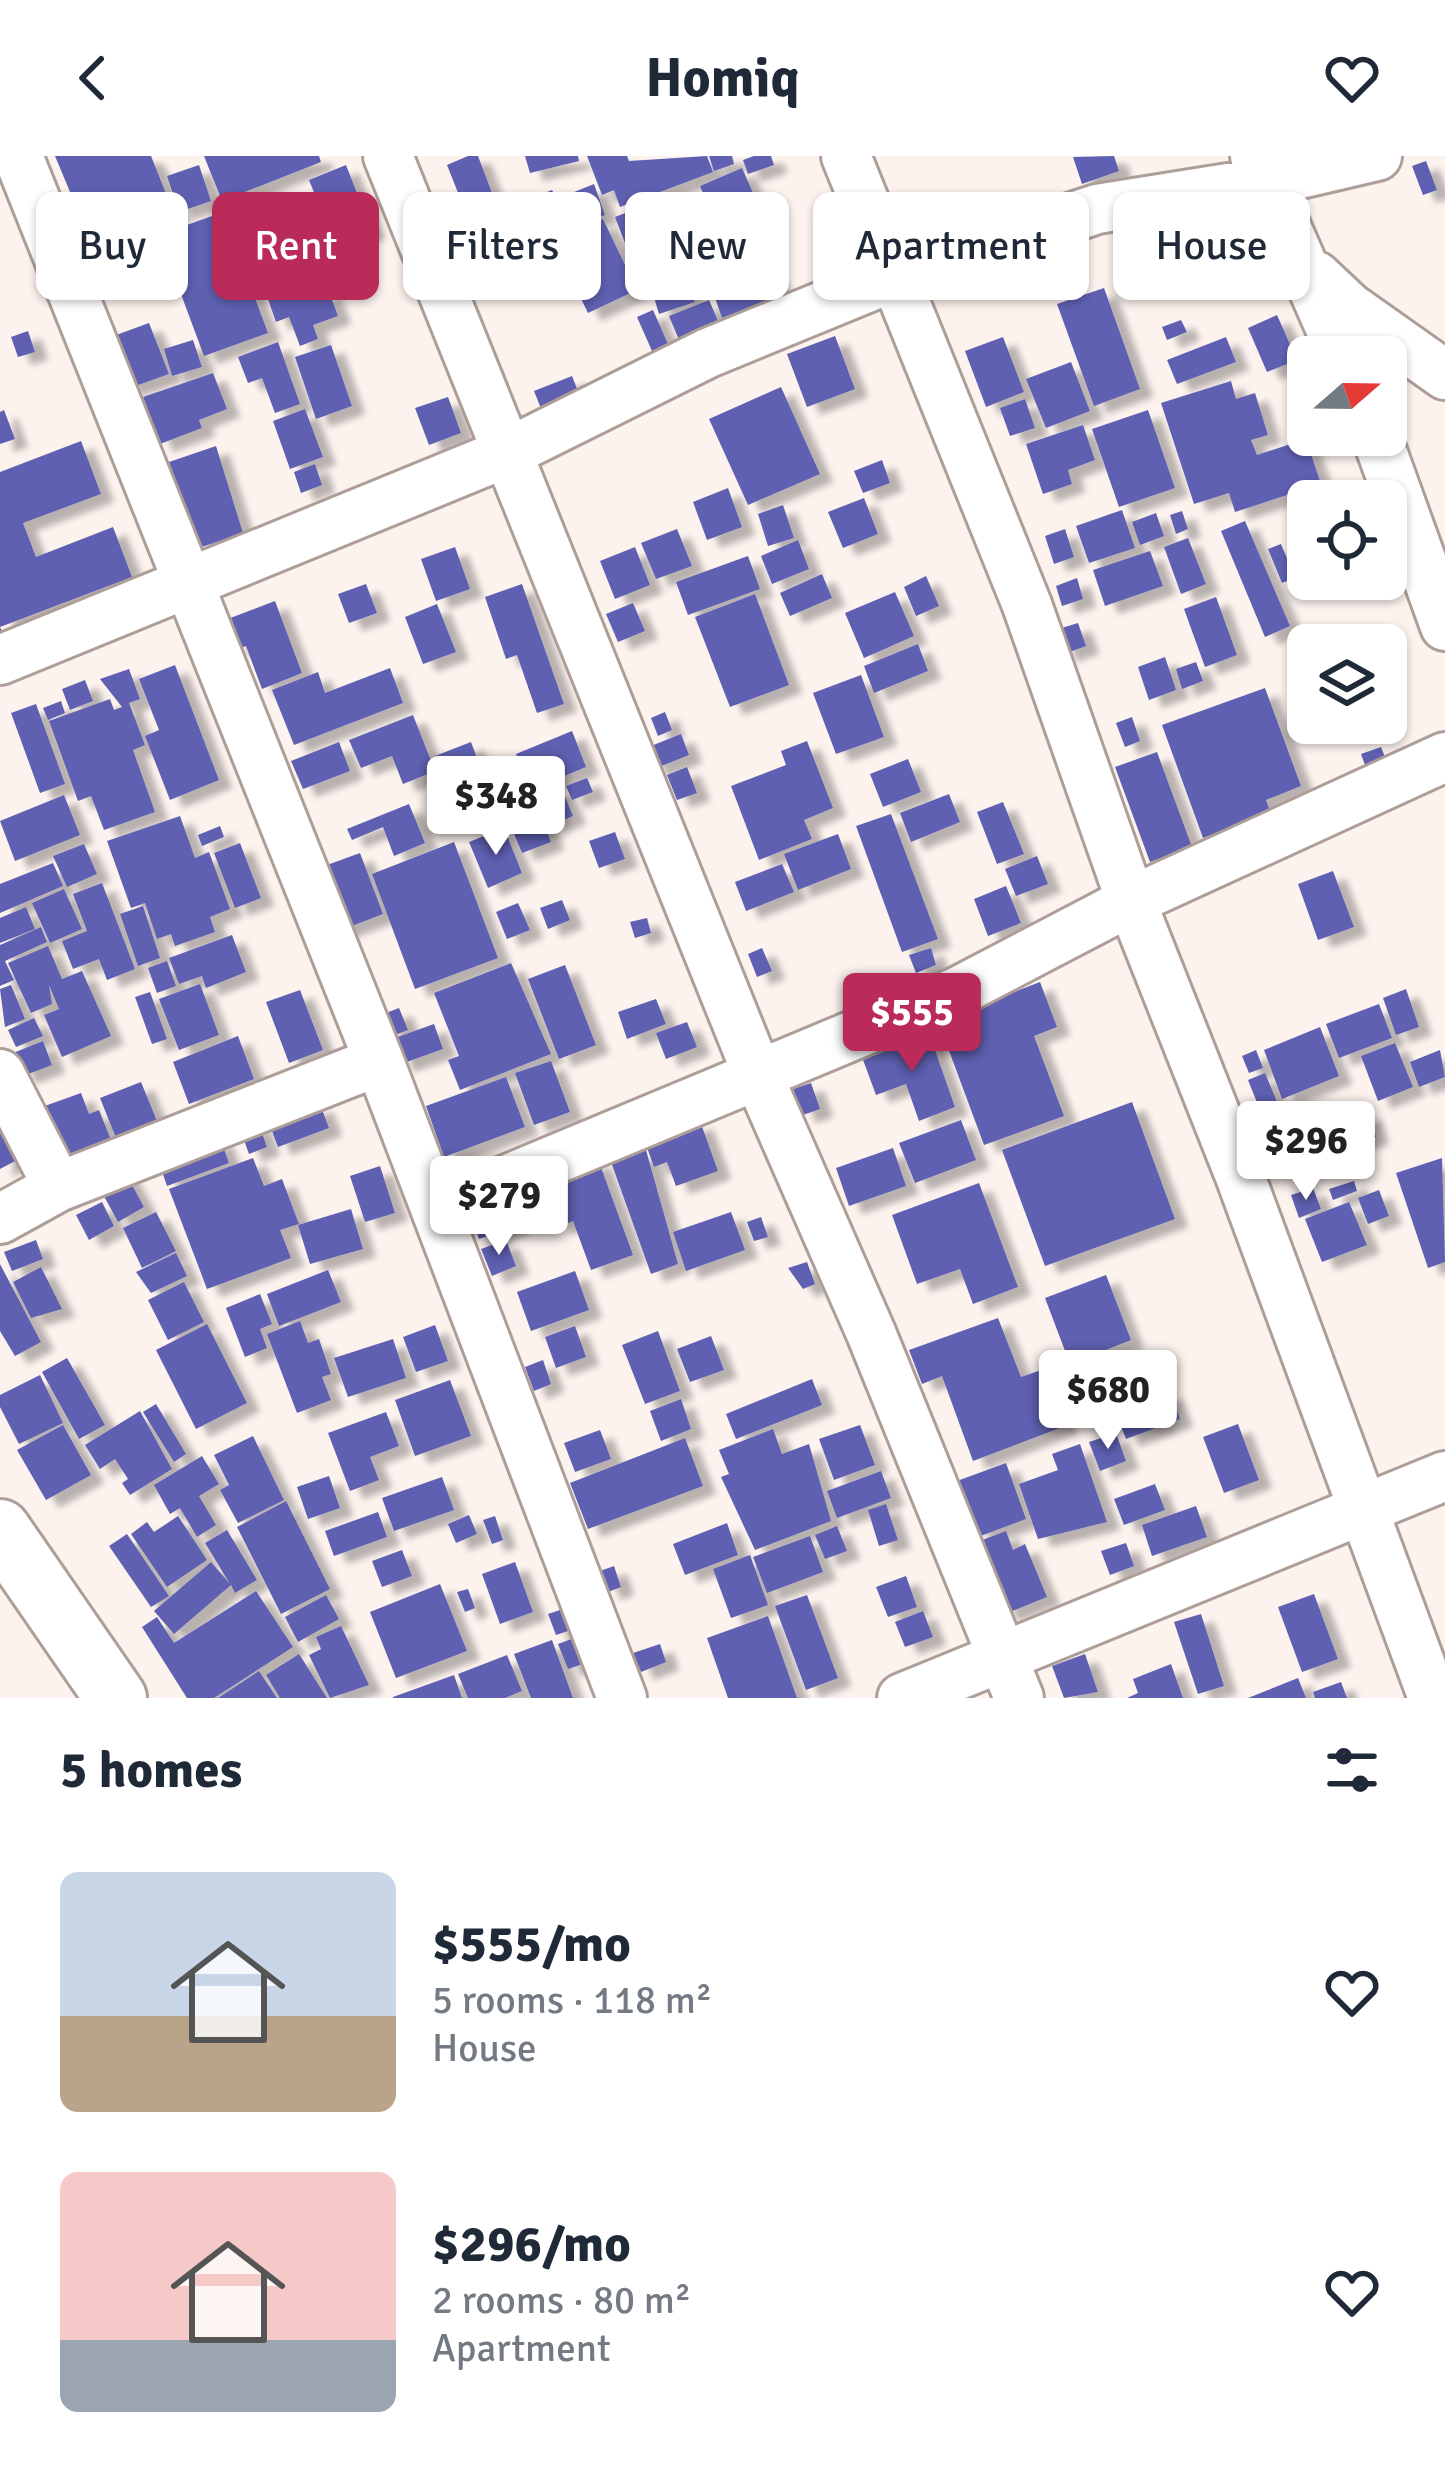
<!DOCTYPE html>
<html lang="en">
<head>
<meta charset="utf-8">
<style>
	body { margin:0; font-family:Signika,sans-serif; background:#f6f6f7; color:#1f2937; height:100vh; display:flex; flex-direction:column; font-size:45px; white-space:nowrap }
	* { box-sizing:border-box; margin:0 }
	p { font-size:39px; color:#747a83 }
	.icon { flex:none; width:66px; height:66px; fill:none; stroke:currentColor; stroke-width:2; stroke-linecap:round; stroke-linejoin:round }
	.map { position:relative; height:1542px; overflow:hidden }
	.side { display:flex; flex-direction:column; background:#fff; flex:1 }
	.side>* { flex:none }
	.top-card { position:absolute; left:36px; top:36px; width:1374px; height:108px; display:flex; gap:24px }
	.needle { width:78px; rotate:70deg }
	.buttons { position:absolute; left:1287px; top:180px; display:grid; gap:24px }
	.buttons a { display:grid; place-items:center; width:120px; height:120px; border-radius:18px; background:#fff; box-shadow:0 3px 9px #0004; font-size:60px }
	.price { position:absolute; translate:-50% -102px; padding:0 27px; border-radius:12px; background:#fff; color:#222; font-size:39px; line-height:78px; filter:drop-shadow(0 3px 6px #0008) }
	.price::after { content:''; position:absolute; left:50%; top:72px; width:36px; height:27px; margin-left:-18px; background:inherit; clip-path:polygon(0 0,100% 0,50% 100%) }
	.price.current { background:#ba2b59; color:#fff }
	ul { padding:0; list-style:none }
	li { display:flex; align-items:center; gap:36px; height:300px; padding:0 60px }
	li span { display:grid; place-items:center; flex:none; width:336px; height:240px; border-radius:18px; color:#555 }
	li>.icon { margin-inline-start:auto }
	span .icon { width:144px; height:144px; fill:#fffc; stroke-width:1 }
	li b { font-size:51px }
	h2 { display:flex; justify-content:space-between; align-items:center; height:144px; padding:0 60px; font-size:51px }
	.chip { padding:0 42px; border-radius:18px; background:#fff; box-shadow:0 3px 9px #0004; font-size:42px; line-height:108px }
	.chip.current { background:#ba2b59; color:#fff }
	header { display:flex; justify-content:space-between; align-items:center; height:156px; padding:0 60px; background:#fff; font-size:54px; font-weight:700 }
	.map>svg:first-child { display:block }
	.building { fill:#5e61b1; filter:url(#shadow) }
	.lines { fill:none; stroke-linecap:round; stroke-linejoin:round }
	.minor-casing { stroke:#ae9e98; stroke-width:54 }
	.major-casing { stroke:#ae9e98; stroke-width:66 }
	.minor { stroke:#fff; stroke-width:48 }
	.major { stroke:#fff; stroke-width:60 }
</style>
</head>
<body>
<header><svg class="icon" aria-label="back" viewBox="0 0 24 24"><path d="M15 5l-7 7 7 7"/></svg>Homiq<svg class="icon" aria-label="heart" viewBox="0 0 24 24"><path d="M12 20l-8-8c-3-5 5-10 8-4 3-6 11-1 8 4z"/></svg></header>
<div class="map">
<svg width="1445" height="1542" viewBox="0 0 1445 1542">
	<defs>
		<filter id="shadow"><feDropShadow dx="13" dy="8" stdDeviation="3" flood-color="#0004"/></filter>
	</defs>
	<rect width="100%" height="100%" fill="#fcf2ee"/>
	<path class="building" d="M55 0H151L175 60 108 87 88 37 73 43Z
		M204 0H319L321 6 222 45Z
		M468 0H478L497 50 468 62 447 9Z
		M525 0H578L579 5 530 17Z
		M587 0H627L629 5 707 0 713 16 620 51 614 34 602 39Z
		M709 0H732L734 8 714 15Z
		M754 0H771L774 9 748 18 743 4Z
		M1114 0 1119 15 1082 28 1073 1Z
		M1426 5 1437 34 1423 39 1412 10Z
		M199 9 211 45 179 56 167 20Z
		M346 9 372 75 335 89 309 24Z
		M742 12 758 48 715 66 700 30Z
		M594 28 605 59 575 70 569 53 561 56 564 67 543 74 531 42 552 34 557 43Z
		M672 39 695 100 638 121 615 61Z
		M223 56 268 177 204 200 159 79Z
		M603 63 637 134 588 157 554 87Z
		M312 79 324 111 298 120 306 142 328 133 338 160 313 169 318 183 300 190 289 161 276 166 257 112 291 98 287 88Z
		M770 108 782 140 722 162 711 130Z
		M684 113 695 146 659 158 649 125Z
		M1104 132 1140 233 1094 250 1057 148Z
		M709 144 719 167 679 184 669 160Z
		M653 154 668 188 652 195 637 161Z
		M1277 159 1297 204 1267 216 1248 172Z
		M1181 164 1187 176 1167 184 1162 171Z
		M149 167 169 218 127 233 108 182Z
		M28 175 35 196 18 201 11 181Z
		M835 180 855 233 807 251 787 198Z
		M1003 181 1024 236 986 251 965 195Z
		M1226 181 1236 206 1177 228 1167 204Z
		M193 184 202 211 172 220 164 193Z
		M278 186 300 248 275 257 262 222 248 227 238 201Z
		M331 189 352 250 316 263 295 201Z
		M1071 206 1090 255 1046 272 1026 223Z
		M213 217 227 253 199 264 202 272 160 288 143 241Z
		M572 220 582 245 544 260 534 235Z
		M1231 225 1236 243 1255 237 1268 279 1251 284 1257 299 1306 283 1321 328 1235 356 1229 337 1194 348 1161 247Z
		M781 231 820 318 748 349 709 263Z
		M448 241 461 277 429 289 415 252Z
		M1025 243 1035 272 1010 280 1000 252Z
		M305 253 323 301 290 313 273 265Z
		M4 254 15 283 0 288V256Z
		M1148 254 1175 332 1119 351 1092 273Z
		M1083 269 1095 304 1068 314 1072 328 1043 338 1026 288Z
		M81 285 101 338 23 367 36 401 113 371 132 421 0 471 6 484 0 487V316Z
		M216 290 243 377 199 392 169 306Z
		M882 304 890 327 863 337 854 315Z
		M315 308 322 329 301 337 294 316Z
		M728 332 742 371 707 384 693 346Z
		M1322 333 1334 334 1344 345H1308L1307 370 1305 338Z
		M864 342 878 378 843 392 828 356Z
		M783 349 794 382 768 390 758 358Z
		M1122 354 1135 392 1089 407 1076 370Z
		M1182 355 1188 373 1176 378 1170 359Z
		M1156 357 1164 380 1140 389 1132 366Z
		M1245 365 1290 470 1265 481 1221 375Z
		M677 373 692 410 656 423 641 387Z
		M1065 373 1074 401 1054 408 1045 380Z
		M1188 382 1206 428 1181 438 1164 391Z
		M798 384 809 413 772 428 761 400Z
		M1281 388 1295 422 1282 427 1268 393Z
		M455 391 470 433 436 445 421 403Z
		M635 391 650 429 615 443 600 405Z
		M1150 395 1163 430 1105 450 1093 414Z
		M748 400 760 433 688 459 676 426Z
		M822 418 832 442 790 460 780 437Z
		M926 420 939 450 916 460 904 431Z
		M1077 422 1083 443 1062 450 1056 430Z
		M366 428 377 457 349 467 338 438Z
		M522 428 564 548 537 557 517 499 506 503 485 441Z
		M895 436 914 480 864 502 845 457Z
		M755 438 789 529 730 551 695 461Z
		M1216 441 1237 499 1205 511 1184 453Z
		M275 445 302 517 262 533 246 490 237 493 225 464Z
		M633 447 645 475 618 486 606 458Z
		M437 448 456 496 423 508 405 461Z
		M1078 467 1086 490 1064 498 1055 474Z
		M918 488 928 515 874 537 864 510Z
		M1165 501 1176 534 1149 544 1138 511Z
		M1196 506 1203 525 1182 533 1176 513Z
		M175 509 219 624 170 644 145 580 159 574 139 523Z
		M390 512 403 547 294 589 272 534 318 516 325 537Z
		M129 513 140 543 129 547 145 589 133 594 155 656 104 674 91 640 78 645 49 565 110 543 114 554 122 551 100 523Z
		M861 519 884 581 836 598 813 537Z
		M85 524 93 545 70 554 62 533Z
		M1265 532 1301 630 1266 644 1271 658 1203 682 1162 569Z
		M61 545 65 557 48 564 43 552Z
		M36 548 65 628 40 637 11 557Z
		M665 556 672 574 658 580 651 562Z
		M413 559 435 615 403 628 392 600 361 612 349 584Z
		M1132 561 1140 585 1125 591 1116 567Z
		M572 575 586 611 531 634 516 598Z
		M681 578 689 599 654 613 646 592Z
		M807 585 833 652 804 664 812 683 759 704 731 630 786 609 781 595Z
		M339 586 350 615 303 633 291 605Z
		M471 586 495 649 458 663 435 600Z
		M1381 591 1385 601 1365 609 1361 598Z
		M1157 596 1192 691 1150 706 1115 611Z
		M908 603 921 636 883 651 870 618Z
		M687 611 697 637 677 644 667 619Z
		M587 622 593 636 572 644 566 630Z
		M560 629 573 660 552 669 539 638Z
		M949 638 960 666 911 686 900 657Z
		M64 639 80 679 15 705 0 665Z
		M534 643 551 686 522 697 504 654Z
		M1003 646 1024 698 997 708 977 656Z
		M409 648 425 687 394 700 383 671 352 684 347 673Z
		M891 658 938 783 902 796 856 670Z
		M180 660 195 702 209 696 230 753 210 761 215 776 175 790 171 778 157 783 145 747 131 752 107 685Z
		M220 670 224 681 202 690 198 679Z
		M504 672 522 717 488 732 469 686Z
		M615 676 625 703 599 712 589 685Z
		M838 678 851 713 798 734 784 698Z
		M454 686 498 802 415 833 372 718Z
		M240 687 261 742 235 752 214 697Z
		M84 688 97 718 67 731 53 700Z
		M360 697 383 758 339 775 316 713Z
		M1037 700 1048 728 1016 740 1005 713Z
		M53 707 63 730 0 757V728Z
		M782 708 794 736 746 755 735 726Z
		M1333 715 1354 771 1318 784 1298 728Z
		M102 727 135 813 107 824 99 803 73 813 62 785 87 775 73 738Z
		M1006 730 1021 767 988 780 974 743Z
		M64 733 82 773 50 787 32 747Z
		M562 744 570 764 548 773 540 752Z
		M518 747 530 774 507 783 496 756Z
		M143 750 160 802 138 810 120 758Z
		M26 751 35 773 0 787V762Z
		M647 762 651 777 635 782 630 766Z
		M41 771 47 786 5 805 14 824 0 830V789Z
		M232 779 246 816 206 832 202 820 179 828 169 802Z
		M48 790 62 823 82 815 111 880 62 901 44 859 59 853 49 829 52 848 31 857 8 807Z
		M762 792 772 815 757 821 748 798Z
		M931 792 936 809 916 817 909 799Z
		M167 805 176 830 157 837 148 812Z
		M511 807 551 898 460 934 448 904 459 900 434 837Z
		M565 809 596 889 559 903 528 823Z
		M1040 826 1057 871 1034 880 1064 960 984 989 938 865Z
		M200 828 219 879 179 894 159 843Z
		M11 829 25 863 5 871 0 833Z
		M1406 833 1419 871 1396 879 1383 842Z
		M300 834 323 894 289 907 266 846Z
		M150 836 167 883 152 888 135 841Z
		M656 843 666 868 627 883 618 856Z
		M1379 848 1392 882 1339 902 1326 868Z
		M399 852 408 874 389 881 381 859Z
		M34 862 43 880 16 891 8 874Z
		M687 866 697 891 666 903 656 877Z
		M434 868 443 893 401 908 392 883Z
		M1320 871 1339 920 1282 943 1264 894Z
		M929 877 955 951 919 965 906 928 876 939 862 901Z
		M238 880 254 923 189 948 173 906Z
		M43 885 52 909 23 920 13 897Z
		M1395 887 1413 931 1378 945 1361 900Z
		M1256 894 1263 912 1249 917 1242 900Z
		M1440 894 1445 921 1419 931 1410 906Z
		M551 905 570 956 534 969 515 917Z
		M1265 917 1278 948 1260 954 1248 924Z
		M506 921 525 971 444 1001 426 950Z
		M141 926 157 965 116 982 100 942Z
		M811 927 820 953 803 959 793 933Z
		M81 937 89 958 99 954 111 984 62 1003 42 951Z
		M1132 946 1175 1063 1045 1110 1002 994Z
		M320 948 329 972 278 991 269 967Z
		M1369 956 1376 981 1327 994 1321 969Z
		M961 964 976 1004 915 1027 899 987Z
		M700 965 718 1015 676 1030 667 1006 654 1011 645 986Z
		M258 966 267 991 249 998 240 973Z
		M0 971 17 1004 0 1013Z
		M220 982 229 1007 167 1030 158 1004Z
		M893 992 906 1030 849 1050 836 1012Z
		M646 994 678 1108 651 1118 611 1006Z
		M253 1002 264 1030 282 1023 299 1068 280 1074 291 1102 207 1133 169 1033Z
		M1442 1002 1445 1106 1428 1112 1396 1017Z
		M598 1003 633 1099 591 1114 573 1065 558 1071 541 1023Z
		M380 1010 395 1057 365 1066 350 1020Z
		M124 1014 144 1051 118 1066 98 1029Z
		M1354 1025 1357 1035 1333 1044 1329 1033Z
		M979 1027 1018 1131 973 1148 960 1113 917 1128 892 1059Z
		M540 1030 550 1057 524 1066 514 1039Z
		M1313 1032 1321 1053 1299 1062 1291 1039Z
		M1379 1034 1389 1060 1368 1068 1358 1042Z
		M506 1043 516 1070 479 1083 470 1057Z
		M102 1046 114 1070 89 1084 76 1059Z
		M1349 1046 1367 1089 1322 1106 1305 1063Z
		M351 1053 363 1093 310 1108 298 1069Z
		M156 1056 176 1095 142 1112 123 1072Z
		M731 1056 745 1094 686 1115 673 1076Z
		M761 1061 768 1081 754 1085 747 1066Z
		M36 1084 43 1103 12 1115 4 1096Z
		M506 1084 516 1110 492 1120 481 1093Z
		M176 1097 187 1120 151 1137 136 1116Z
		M807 1106 815 1128 803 1133 788 1112Z
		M0 1108 41 1186 15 1200 0 1175Z
		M41 1111 62 1153 31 1162 13 1126Z
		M328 1114 341 1146 279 1170 267 1138Z
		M575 1115 589 1154 531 1175 517 1136Z
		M1106 1119 1131 1184 1070 1208 1045 1142Z
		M184 1126 204 1166 168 1184 148 1144Z
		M260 1138 272 1168 260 1173 267 1192 245 1201 226 1152Z
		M998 1162 1021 1221 1044 1213 1065 1270 973 1305 942 1220 922 1228 909 1194Z
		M300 1165 308 1187 319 1183 331 1218 322 1221 331 1244 297 1257 267 1178Z
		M207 1168 247 1247 196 1273 156 1194Z
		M435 1169 448 1205 416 1216 403 1181Z
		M575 1170 586 1201 556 1212 545 1181Z
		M658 1175 680 1235 645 1248 622 1189Z
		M711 1180 724 1214 690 1226 677 1193Z
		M393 1183 406 1222 348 1241 334 1202Z
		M67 1202 105 1269 79 1283 42 1216Z
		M543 1204 551 1228 534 1235 525 1211Z
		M40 1219 63 1267 19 1288 0 1251V1239Z
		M812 1223 822 1249 736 1283 726 1258Z
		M450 1224 471 1280 415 1300 395 1244Z
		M1170 1235 1180 1263 1126 1283 1115 1255Z
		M681 1243 691 1273 661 1285 650 1255Z
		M156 1248 186 1298 174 1306 143 1256Z
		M140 1255 172 1313 130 1339 122 1327 128 1323 115 1303 100 1313 85 1289Z
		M386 1256 399 1290 370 1301 379 1324 350 1335 328 1277Z
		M1238 1268 1259 1324 1224 1337 1203 1281Z
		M63 1269 91 1319 46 1344 17 1294Z
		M860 1269 875 1309 834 1324 819 1283Z
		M773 1273 782 1298 809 1288 831 1365 755 1394 721 1321 729 1318 719 1294Z
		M600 1274 611 1303 575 1316 564 1287Z
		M1116 1277 1126 1305 1100 1315 1089 1286Z
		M253 1280 284 1344 238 1367 220 1334 229 1329 214 1299Z
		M685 1282 703 1330 588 1373 570 1327Z
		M1080 1288 1107 1366 1038 1383 1019 1328 1058 1314 1052 1298Z
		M202 1300 219 1328 199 1340 216 1369 197 1381 180 1352 170 1358 154 1329Z
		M1006 1307 1026 1363 978 1381 957 1325Z
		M881 1315 891 1342 837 1362 827 1335Z
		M329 1320 340 1352 308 1363 297 1331Z
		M442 1321 454 1354 394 1375 382 1342Z
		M1155 1328 1165 1354 1124 1369 1114 1343Z
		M286 1345 330 1433 281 1458 237 1371Z
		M886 1348 898 1384 879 1390 868 1354Z
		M1196 1350 1207 1381 1152 1400 1142 1369Z
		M378 1356 387 1381 334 1400 325 1375Z
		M469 1359 477 1378 456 1387 448 1368Z
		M178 1360 207 1404 167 1431 131 1378 147 1366 154 1376Z
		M495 1360 503 1384 492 1388 483 1364Z
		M727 1367 738 1399 685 1419 673 1388Z
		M837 1370 847 1395 825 1403 815 1379Z
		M227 1374 257 1424 235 1437 231 1429 174 1478 154 1455 211 1406 230 1428 205 1387Z
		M1006 1375 1013 1394 1025 1388 1047 1441 1005 1458 977 1386Z
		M127 1378 169 1440 151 1451 109 1390Z
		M810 1380 823 1416 767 1437 753 1401Z
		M1126 1387 1134 1410 1110 1419 1101 1395Z
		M402 1394 412 1420 382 1431 372 1405Z
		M750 1399 768 1449 731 1462 713 1413Z
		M515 1406 533 1456 500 1468 482 1418Z
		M614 1410 621 1431 608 1436 600 1415Z
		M906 1420 917 1451 888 1461 876 1431Z
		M440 1428 467 1495 396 1522 370 1456Z
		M468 1433 475 1452 465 1456 457 1436Z
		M256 1435 293 1491 214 1542H187L142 1471 157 1461 174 1487Z
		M1314 1438 1338 1503 1302 1516 1278 1451Z
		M326 1439 339 1463 298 1486 285 1461Z
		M807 1439 838 1522 806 1534 775 1450Z
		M560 1454 568 1475 556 1479 548 1458Z
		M923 1455 933 1481 905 1491 895 1466Z
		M1201 1458 1224 1530 1198 1538 1174 1466Z
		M768 1460 797 1542H728L707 1482Z
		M341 1470 369 1529 330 1542 309 1499 321 1493 316 1481Z
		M574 1482 583 1508 568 1513 558 1488Z
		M552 1484 573 1542H531L514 1498Z
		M660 1488 666 1506 641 1516 633 1497Z
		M299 1498 327 1542H280L266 1519Z
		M1085 1498 1098 1536 1064 1542 1052 1510Z
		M507 1499 522 1535 505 1542H468L458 1518Z
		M1171 1508 1183 1542H1127L1138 1537 1133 1523Z
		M259 1515 277 1542H218Z
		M454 1519 462 1542H393V1541Z
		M1298 1522 1306 1542H1248Z
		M1341 1526 1347 1542H1315L1313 1536Z"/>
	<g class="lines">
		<g class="minor-casing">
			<path id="minor" d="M18 0 379 905 622 1542
				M388 0 759 922 871 1177 1019 1542
				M846 0 1027 449 1131 745 1240 1020 1433 1542
				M1255 0 1343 201
				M1316 120 1349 151 1445 219
				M1376 279 1445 470
				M0 504 511 295 708 197 898 119 1097 53 1266 26 1377 0
				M0 918 58 1031
				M436 1053 957 836 1131 745 1445 601
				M0 1063 58 1031 379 905
				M902 1542 1445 1320"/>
		</g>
		<g class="major-casing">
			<path id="major" d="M0 1374 116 1542"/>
		</g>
		<use href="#minor" class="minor"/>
		<use href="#major" class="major"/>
	</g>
</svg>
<div class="buttons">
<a><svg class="needle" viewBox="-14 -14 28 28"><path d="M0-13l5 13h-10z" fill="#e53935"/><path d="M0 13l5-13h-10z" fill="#747a83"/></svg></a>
<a><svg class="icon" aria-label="locate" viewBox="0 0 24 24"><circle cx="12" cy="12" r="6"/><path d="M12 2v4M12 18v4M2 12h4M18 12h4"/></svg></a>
<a><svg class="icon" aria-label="layers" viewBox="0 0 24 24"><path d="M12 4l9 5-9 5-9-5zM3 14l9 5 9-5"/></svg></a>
</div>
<b class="price" style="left:496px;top:702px">$348</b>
<b class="price current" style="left:912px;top:919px">$555</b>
<b class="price" style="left:1306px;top:1047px">$296</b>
<b class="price" style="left:499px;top:1102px">$279</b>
<b class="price" style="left:1108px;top:1296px">$680</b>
<div class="top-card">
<a class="chip">Buy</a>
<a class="chip current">Rent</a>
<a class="chip">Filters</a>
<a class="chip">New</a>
<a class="chip">Apartment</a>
<a class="chip">House</a>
</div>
</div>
<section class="side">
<h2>5 homes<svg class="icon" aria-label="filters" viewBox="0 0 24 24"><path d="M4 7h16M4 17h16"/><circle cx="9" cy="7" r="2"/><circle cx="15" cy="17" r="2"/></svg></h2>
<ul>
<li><span style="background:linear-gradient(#c9d6e8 60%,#b9a48a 0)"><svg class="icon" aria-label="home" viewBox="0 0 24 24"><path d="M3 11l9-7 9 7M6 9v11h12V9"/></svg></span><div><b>$555/mo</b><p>5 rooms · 118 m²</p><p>House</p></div><svg class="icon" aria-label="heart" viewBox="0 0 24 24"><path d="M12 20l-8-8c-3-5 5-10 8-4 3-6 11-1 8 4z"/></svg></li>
<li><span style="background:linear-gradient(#f6c9c9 70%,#9aa5b1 0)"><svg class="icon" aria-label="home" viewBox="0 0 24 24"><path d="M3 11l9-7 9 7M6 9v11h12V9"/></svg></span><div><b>$296/mo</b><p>2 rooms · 80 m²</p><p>Apartment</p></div><svg class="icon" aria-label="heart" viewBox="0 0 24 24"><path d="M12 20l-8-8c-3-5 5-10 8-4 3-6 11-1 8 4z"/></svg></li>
</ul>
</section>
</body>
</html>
